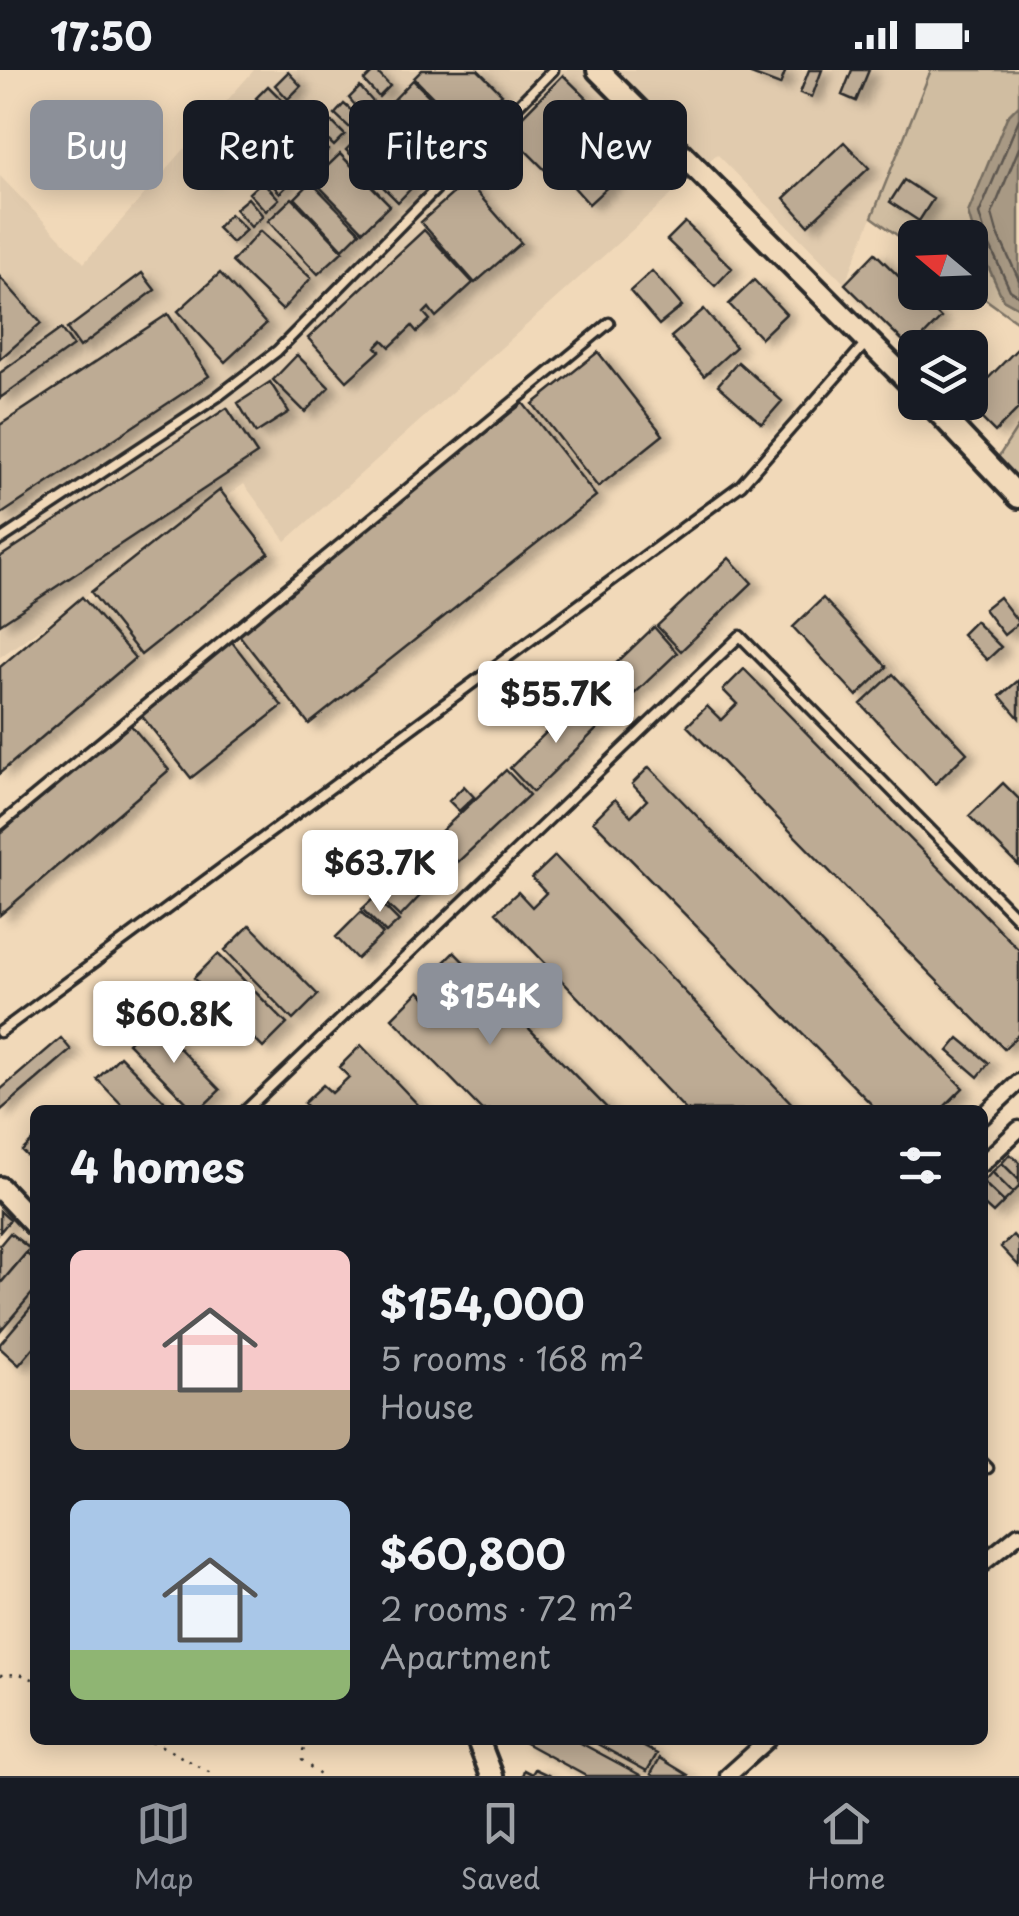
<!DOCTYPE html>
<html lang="en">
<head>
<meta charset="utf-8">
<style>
	body { margin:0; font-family:"Playpen Sans",sans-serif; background:#20242c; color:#f1f3f6; height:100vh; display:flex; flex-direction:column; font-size:38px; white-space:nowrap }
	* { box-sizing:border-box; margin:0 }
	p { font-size:32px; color:#9ea1a6 }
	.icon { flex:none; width:55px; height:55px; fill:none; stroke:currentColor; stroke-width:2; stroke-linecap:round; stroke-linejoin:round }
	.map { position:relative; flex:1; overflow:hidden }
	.drawer { position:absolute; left:30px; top:1035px; width:958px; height:640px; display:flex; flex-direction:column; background:#171b24; border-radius:15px; box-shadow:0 5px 25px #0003 }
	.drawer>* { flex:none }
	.top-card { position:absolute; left:30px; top:30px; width:960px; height:90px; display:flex; gap:20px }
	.needle { width:65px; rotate:289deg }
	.fabs { position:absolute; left:898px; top:150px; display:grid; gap:20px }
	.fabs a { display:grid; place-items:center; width:90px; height:90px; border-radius:15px; background:#171b24; box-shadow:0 5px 25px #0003; font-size:50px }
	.price { position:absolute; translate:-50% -85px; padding:0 22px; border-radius:10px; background:#fff; color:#222; font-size:32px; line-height:65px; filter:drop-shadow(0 2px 5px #0008) }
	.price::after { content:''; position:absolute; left:50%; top:60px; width:30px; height:22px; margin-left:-15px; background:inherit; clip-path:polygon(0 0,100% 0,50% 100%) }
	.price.on { background:#8c9099; color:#fff }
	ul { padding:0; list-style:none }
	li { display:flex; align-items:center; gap:30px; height:250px; padding:0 40px }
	li span { display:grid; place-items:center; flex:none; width:280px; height:200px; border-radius:15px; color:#555 }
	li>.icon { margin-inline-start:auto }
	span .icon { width:120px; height:120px; fill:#fffc; stroke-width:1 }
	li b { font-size:42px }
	h2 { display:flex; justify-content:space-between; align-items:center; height:120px; padding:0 40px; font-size:42px }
	.tag { padding:0 35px; border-radius:15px; background:#171b24; box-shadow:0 5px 25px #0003; font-size:35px; line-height:90px }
	.tag.on { background:#8c9099; color:#fff }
	.status { display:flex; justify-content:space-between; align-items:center; height:70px; padding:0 50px; background:#171b24; direction:ltr }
	.status svg { height:28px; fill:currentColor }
	.menu { display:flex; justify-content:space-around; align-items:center; height:140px; border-top:2px solid #363941; background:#171b24; font-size:28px; color:#9ea1a6 }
	.menu a { display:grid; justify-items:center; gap:5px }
	.menu .on { color:#8c9099 }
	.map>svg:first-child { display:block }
	.built { fill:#e1cbae }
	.green { fill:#d0bda1; stroke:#7e7466; stroke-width:2.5 }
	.water { fill:#a89984; stroke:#766d60; stroke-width:2.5 }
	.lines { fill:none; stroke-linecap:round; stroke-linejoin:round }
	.shore { stroke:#5d574f; stroke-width:2.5 }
	.building { fill:#bdab94; stroke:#2b2b2b; stroke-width:2.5; filter:url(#shadow) }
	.lane-casing { stroke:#2b2b2b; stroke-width:15 }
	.street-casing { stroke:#2b2b2b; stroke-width:21 }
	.secondary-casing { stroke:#2b2b2b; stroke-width:28 }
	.path { stroke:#2b2b2b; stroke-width:2.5; stroke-dasharray:2.5 8; stroke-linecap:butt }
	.lane { stroke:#f1d9b9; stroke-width:8 }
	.street { stroke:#f1d9b9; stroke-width:14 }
	.secondary { stroke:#f1d9b9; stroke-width:20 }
</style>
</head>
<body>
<div class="status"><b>17:50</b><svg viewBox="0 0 49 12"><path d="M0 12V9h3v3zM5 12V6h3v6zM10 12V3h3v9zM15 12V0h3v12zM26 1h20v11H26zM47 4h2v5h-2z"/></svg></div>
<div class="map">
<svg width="1019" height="1706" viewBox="0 0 1019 1706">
	<defs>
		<filter id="shadow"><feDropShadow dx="9" dy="5" stdDeviation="5" flood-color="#0004"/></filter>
	</defs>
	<rect width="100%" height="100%" fill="#f1d9b9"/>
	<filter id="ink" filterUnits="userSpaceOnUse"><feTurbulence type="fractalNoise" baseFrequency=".01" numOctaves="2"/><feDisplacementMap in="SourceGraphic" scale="20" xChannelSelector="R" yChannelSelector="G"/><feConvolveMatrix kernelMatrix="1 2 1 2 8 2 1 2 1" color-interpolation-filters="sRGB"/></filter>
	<g filter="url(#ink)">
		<path class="built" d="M254 0H931L845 214 717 84 286 471 244 414 0 587V106L84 193Z"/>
		<path class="green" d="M931 0H1019V35L1007 47 1003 229 1019 238V253L970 218V168H915V178L872 147Z
			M1019 355V412L997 389Z"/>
		<path class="water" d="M1019 35V238L1003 229 976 170 968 143 1007 47Z"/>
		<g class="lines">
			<path class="shore" d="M1019 49 979 144 986 167 1010 220 1019 226
				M1019 78 992 144 997 162 1019 210"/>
		</g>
		<path class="building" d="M375 0 390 16 379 27 364 11Z
			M422 0H478L502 24 465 60 414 8Z
			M753 0H786L780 15 751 4Z
			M809 0H822L812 27 800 23Z
			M852 0H869L856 31 842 25Z
			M288 2 301 16 288 29 275 15Z
			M563 5 609 50 553 108 507 62Z
			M413 10 466 63 434 94 382 42Z
			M268 16 284 32 272 44 256 28Z
			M360 17 374 33 362 43 349 28Z
			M251 33 266 49 255 59 240 43Z
			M344 34 359 47 350 58 335 44Z
			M232 49 249 64 239 76 222 62Z
			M329 49 345 65 334 76 318 61Z
			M371 54 423 106 398 132 346 80Z
			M615 59 641 86 589 134 564 106Z
			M314 66 328 80 317 91 303 76Z
			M216 67 234 81 224 93 206 80Z
			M844 72 869 98 808 155 784 128Z
			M298 81 314 96 302 108 286 94Z
			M201 82 218 98 206 110 189 94Z
			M340 84 390 135 363 161 313 110Z
			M279 95 293 110 280 123 266 108Z
			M904 110 933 129 919 151 890 132Z
			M262 111 279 129 266 141 249 123Z
			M467 111 521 173 475 213 421 152Z
			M311 112 360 162 343 179 295 128Z
			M248 128 263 146 251 157 235 139Z
			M292 128 343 181 318 204 268 151Z
			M230 144 246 160 232 173 217 158Z
			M685 152 732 198 715 216 667 170Z
			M424 160 473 213 436 247 429 238 424 243 430 250 417 262 412 256 390 277 383 270 376 277 380 281 347 311 308 268Z
			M260 161 311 208 282 240 232 192Z
			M875 183 941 248 911 279 845 214Z
			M652 201 682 236 659 255 630 221Z
			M142 203 155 220 80 277 67 259Z
			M220 203 266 254 225 292 178 241Z
			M0 207 41 253 0 289Z
			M754 210 786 244 761 268 729 234Z
			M704 239 736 277 704 306 671 267Z
			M168 244 209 306 0 445V355Z
			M61 259 73 276 0 328V303Z
			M1019 277V338L995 362 965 332H970V327Z
			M598 282 663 365 598 417 533 334Z
			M297 285 329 317 305 342 273 310Z
			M738 292 782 331 762 354 718 315Z
			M270 312 289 342 256 363 238 333Z
			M523 333 596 426 309 654 236 561Z
			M227 338 257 384 0 554V487Z
			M220 420 269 483 141 585 91 522Z
			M729 488 752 513 681 581 657 556Z
			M82 527 135 588 0 703V597Z
			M999 527 1019 553 1004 565 984 539Z
			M823 528 887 597 857 626 793 557Z
			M975 551 1001 577 987 590 962 564Z
			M654 557 677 583 607 650 583 625Z
			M229 568 282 636 191 708 138 641Z
			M744 599 1019 880V964L1004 979 687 656 707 636 721 650 737 634 723 620Z
			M893 604 967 683 935 714 861 634Z
			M1019 610V648L1000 626Z
			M579 630 602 654 533 722 510 698Z
			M129 653 169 700 0 845V764Z
			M649 697 963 1018 941 1040H877L593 751 615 729 631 746 647 730 632 714Z
			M506 700 529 725 458 792 435 767Z
			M1003 713 1019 729V796L969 746Z
			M464 716 474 727 459 741 449 731Z
			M430 769 453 791 400 847 377 825Z
			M396 779 408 790 399 800 387 789Z
			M555 786 798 1040H686L496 842 518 822 532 837 546 823 532 808Z
			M375 827 399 851 386 863 362 839Z
			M361 842 383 864 357 889 336 867Z
			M250 855 318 925 293 950 225 880Z
			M454 882 609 1040H482L392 948 419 921 431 933 447 916 434 902Z
			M218 884 287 954 263 978 194 908Z
			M151 949 220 1020 199 1040H194L128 973Z
			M61 968 71 980 0 1041V1020Z
			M959 968 989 993 978 1007 948 981Z
			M361 975 423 1040H311L304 1033 323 1015 332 1023 349 1007 339 997Z
			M120 986 173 1040H127L97 1009Z
			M35 1068V1094L22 1081Z
			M1010 1084 1019 1092V1110L1002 1093Z
			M1002 1093 1019 1110V1117L1013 1123 992 1102Z
			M992 1102 1013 1123 1004 1132 983 1112Z
			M983 1112 1004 1132 993 1143 982 1133Z
			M0 1141 10 1150 0 1162Z
			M10 1163 30 1179 0 1214V1175Z
			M1013 1165 1019 1172V1196L1001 1177Z
			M26 1183 35 1191V1220L0 1261V1214Z
			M35 1233V1276L19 1295 0 1278V1274Z
			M520 1670H575L642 1706H586Z
			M590 1670H631L657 1684 647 1701Z
			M660 1688 688 1705 687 1706H654L651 1704Z
			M535 1699 550 1706H522L524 1700 532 1704Z"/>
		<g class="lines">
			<g class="lane-casing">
				<path id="lane" d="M0 470 217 327 277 281 553 0
					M0 755 609 253
					M0 962 741 415 866 273
					M246 1040 740 566 1019 850
					M982 1392 988 1398"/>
			</g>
			<g class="street-casing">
				<path id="street" d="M982 1047 1019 1012
					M982 1094 1019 1059
					M982 1494 1019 1464
					M728 1706 768 1670"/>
			</g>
			<g class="secondary-casing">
				<path id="secondary" d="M598 0 915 318
					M929 332 1019 427
					M0 1118 35 1155
					M478 1670 492 1706"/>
			</g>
			<path class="path" d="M0 1605 20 1604 35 1610
				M141 1670 158 1674 216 1706
				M309 1670 302 1683V1690L321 1706"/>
			<use href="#lane" class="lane"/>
			<use href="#street" class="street"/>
			<use href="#secondary" class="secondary"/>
		</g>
	</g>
</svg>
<div class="fabs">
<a><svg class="needle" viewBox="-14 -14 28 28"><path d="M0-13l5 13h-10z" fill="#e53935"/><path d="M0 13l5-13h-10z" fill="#9ea1a6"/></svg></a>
<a><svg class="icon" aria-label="layers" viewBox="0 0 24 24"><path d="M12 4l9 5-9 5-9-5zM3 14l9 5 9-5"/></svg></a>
</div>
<b class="price" style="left:556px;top:676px">$55.7K</b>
<b class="price" style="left:380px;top:845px">$63.7K</b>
<b class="price on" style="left:490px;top:978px">$154K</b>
<b class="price" style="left:174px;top:996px">$60.8K</b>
<div class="top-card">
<a class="tag on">Buy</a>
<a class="tag">Rent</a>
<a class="tag">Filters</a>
<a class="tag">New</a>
</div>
<section class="drawer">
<h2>4 homes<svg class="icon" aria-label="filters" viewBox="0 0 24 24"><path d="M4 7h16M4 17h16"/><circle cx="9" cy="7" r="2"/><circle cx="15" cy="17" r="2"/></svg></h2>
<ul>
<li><span style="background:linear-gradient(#f6c9c9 70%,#b9a48a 0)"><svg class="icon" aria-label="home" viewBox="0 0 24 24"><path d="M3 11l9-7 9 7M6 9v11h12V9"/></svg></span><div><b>$154,000</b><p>5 rooms · 168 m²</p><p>House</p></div></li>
<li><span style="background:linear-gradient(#a9c7e8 75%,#8fb573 0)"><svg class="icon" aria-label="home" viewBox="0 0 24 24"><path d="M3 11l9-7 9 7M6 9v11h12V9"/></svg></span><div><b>$60,800</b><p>2 rooms · 72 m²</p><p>Apartment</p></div></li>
</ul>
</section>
</div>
<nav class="menu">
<a class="on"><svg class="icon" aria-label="map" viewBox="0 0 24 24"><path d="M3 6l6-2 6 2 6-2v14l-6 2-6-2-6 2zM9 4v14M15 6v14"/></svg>Map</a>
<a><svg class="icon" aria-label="saved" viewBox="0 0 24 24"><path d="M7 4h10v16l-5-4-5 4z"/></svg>Saved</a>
<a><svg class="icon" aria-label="home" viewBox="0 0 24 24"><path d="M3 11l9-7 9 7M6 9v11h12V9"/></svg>Home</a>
</nav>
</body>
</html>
